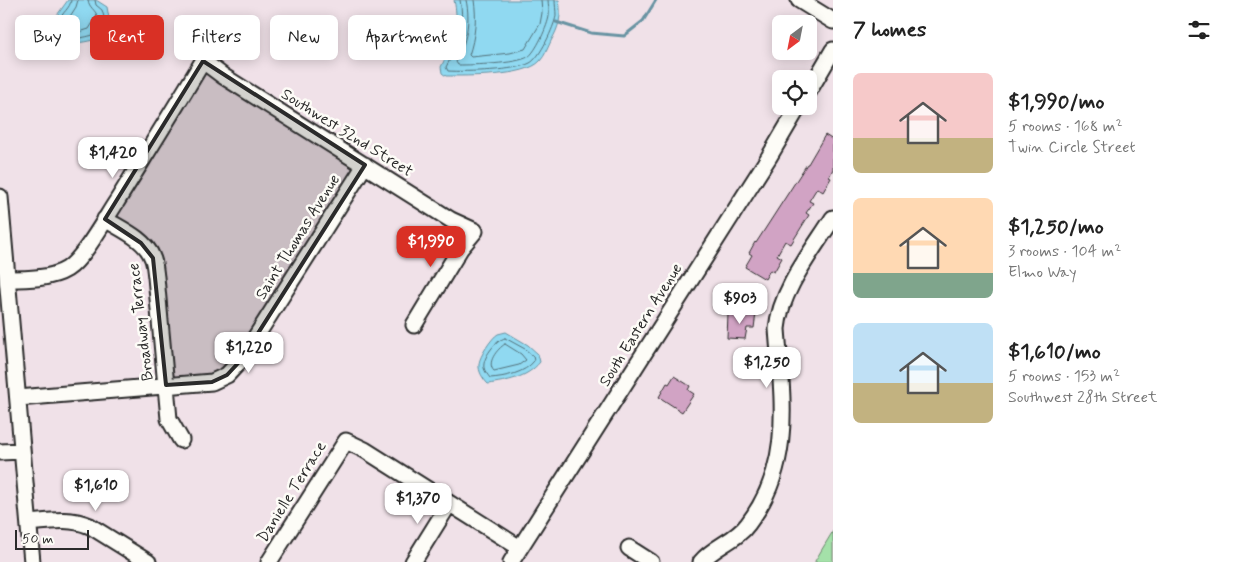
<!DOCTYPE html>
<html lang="en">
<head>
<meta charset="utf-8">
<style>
	body { margin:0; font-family:Mynerve,sans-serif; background:#f2f2f2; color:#222; height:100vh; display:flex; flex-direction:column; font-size:19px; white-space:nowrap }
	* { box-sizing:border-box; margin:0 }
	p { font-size:16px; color:#767676 }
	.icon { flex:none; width:28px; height:28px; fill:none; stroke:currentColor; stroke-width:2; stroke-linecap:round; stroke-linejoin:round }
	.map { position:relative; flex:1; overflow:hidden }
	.panel { display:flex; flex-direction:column; background:#fff; width:400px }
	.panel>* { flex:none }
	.hud { position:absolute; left:15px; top:15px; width:475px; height:45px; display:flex; gap:10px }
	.needle { width:32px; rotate:212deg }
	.fabs { position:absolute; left:772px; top:15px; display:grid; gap:10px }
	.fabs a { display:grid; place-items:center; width:45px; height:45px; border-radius:8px; background:#fff; box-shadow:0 2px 12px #0003; font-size:25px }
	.scale { position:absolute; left:15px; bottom:12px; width:74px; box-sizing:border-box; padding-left:5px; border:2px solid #2b2b2b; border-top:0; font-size:14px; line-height:18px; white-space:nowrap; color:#2b2b2b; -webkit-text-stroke:4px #fdfcf7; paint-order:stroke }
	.price { position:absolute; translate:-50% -42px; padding:0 11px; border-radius:10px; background:#fff; color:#222; font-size:16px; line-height:32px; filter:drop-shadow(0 1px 2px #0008) }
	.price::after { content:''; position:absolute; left:50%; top:30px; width:15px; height:11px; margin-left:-8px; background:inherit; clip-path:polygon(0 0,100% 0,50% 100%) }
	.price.on { background:#d93025; color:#fff }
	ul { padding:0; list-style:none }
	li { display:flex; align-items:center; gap:15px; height:125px; padding:0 20px }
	li span { display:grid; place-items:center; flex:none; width:140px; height:100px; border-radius:8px; color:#555 }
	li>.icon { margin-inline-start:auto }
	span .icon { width:60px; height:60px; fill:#fffc; stroke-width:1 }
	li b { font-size:21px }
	h2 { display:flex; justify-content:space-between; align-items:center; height:60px; padding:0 20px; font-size:21px }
	.chip { padding:0 18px; border-radius:8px; background:#fff; box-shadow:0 2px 12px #0003; font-size:18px; line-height:45px }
	.chip.on { background:#d93025; color:#fff }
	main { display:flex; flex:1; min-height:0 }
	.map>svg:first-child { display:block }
	.green { fill:#a4e1a9; stroke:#68866a }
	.water { fill:#90d9f1; stroke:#6893a2 }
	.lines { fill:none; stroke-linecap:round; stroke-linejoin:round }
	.shore { stroke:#53717a; stroke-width:1 }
	.stream { stroke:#6893a2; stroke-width:3 }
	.building { fill:#d1a3c4; stroke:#2b2b2b }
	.minor-casing { stroke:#2b2b2b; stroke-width:19 }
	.minor { stroke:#fdfcf7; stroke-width:15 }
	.marked { fill:#2b2b2b; fill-opacity:0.2; stroke:#2b2b2b; stroke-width:4; stroke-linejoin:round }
	.labels { text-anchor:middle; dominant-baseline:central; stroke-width:5; stroke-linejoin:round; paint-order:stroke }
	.street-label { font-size:16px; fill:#2b2b2b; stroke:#fdfcf7 }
</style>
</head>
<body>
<main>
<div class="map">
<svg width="833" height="562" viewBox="0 0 833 562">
	<rect width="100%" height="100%" fill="#f0e1e8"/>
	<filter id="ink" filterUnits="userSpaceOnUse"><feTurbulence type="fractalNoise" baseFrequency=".02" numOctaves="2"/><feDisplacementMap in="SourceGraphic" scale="10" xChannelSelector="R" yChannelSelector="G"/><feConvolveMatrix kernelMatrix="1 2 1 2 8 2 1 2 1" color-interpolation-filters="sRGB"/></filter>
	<g filter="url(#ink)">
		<path class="green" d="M833 531V562H815V561Z"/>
		<path class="water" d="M68 0H96L107 7 109 18 97 39C74 45 59 47 55 18Z
			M454 0H559C562 16 559 27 551 41 548 47 545 56 540 61 526 77 466 76 446 76L442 73 441 67C452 45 460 25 454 0Z
			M506 332 528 345 538 354 540 362C527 378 507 381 488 384 483 379 478 371 479 364 479 357 492 337 498 334 501 333 503 333 506 332Z"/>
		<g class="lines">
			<path class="shore" d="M71 0C71 8 61 13 60 20 60 22 62 27 63 28 69 42 82 38 93 35L104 17 102 10 96 5 95 0
				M78 0 76 7 67 21 70 28 76 33 89 29 97 16C96 10 89 8 88 0
				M460 0C465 25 458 45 446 67L448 71C467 72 515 71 530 63 540 58 554 27 556 16 556 10 555 5 555 0
				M466 0C471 22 466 42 456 62L458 65C474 65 515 64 528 57 536 52 548 25 549 16 550 10 548 5 548 0
				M474 0C477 19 475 37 469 55L471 57 510 53 525 49 540 24 542 13 541 0
				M505 338 525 349 533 356 534 361C525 373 505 377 490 378 488 375 485 372 484 368 482 358 496 340 505 338Z
				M505 344 521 354 526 360 519 365 494 371C486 363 497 349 505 344Z"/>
			<path class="stream" d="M556 22 591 33 624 36 643 21 656 0"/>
		</g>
		<path class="building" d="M825 135 833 140V169L829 177 831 178 823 192 817 188 809 201 813 203 806 213 809 215 791 244 785 241 777 255 782 258 774 272 770 270 765 279 745 267 752 255 749 253 755 242 756 243 807 164H808Z
			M740 313H756L754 328H747L745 339 727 338 728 314H740Z
			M674 376 690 386 688 390 694 394 682 412 659 397 667 383 669 384Z"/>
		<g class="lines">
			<g class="minor-casing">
				<path id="minor" d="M799 0 833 21
					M809 91 833 50
					M0 197 32 562
					M105 219C121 229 145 239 152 257 155 263 155 271 156 277L169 419 181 440
					M8 279C26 279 51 279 67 269 84 258 105 219 117 201 146 154 175 108 203 61L223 76 451 220 475 231 460 249 414 325
					M18 398 212 382 227 375 241 360 365 165
					M0 452 22 451
					M29 523C50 521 70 517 90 526L148 562
					M629 548 651 562
					M269 562 346 441 365 450 520 548
					M413 562 449 504
					M511 562 769 157 799 106
					M701 562C714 546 736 541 748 524 794 464 782 398 777 329 780 291 813 250 833 218"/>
			</g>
			<use href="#minor" class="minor"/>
		</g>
	</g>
	<path class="marked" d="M203 61 365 165 241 360 227 375 212 382 166 385 153 258 141 243 105 219Z"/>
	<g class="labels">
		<g class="street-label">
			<text transform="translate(347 133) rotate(32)">Southwest 32nd Street</text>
			<text transform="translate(298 237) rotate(-58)">Saint Thomas Avenue</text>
			<text transform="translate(141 322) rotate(-97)">Broadway Terrace</text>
			<text transform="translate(641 325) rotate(-58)">South Eastern Avenue</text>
			<text transform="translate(292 492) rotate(-58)">Danielle Terrace</text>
		</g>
	</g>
</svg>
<div class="fabs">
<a><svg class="needle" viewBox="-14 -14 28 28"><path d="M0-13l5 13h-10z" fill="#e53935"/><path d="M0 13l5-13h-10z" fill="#767676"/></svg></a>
<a><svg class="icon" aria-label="locate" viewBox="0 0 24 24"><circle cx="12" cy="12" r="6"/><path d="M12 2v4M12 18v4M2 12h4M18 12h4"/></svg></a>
</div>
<div class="scale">50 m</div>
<b class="price" style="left:113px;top:179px">$1,420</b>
<b class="price on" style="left:431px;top:268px">$1,990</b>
<b class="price" style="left:740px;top:325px">$903</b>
<b class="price" style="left:249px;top:374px">$1,220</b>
<b class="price" style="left:767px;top:389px">$1,250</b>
<b class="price" style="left:96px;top:512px">$1,610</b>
<b class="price" style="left:418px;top:525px">$1,370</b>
<div class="hud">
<a class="chip">Buy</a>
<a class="chip on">Rent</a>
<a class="chip">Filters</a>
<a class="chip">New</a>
<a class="chip">Apartment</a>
</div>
</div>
<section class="panel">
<h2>7 homes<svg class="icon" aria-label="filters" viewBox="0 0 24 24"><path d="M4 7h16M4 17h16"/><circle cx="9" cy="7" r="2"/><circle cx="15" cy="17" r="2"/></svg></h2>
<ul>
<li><span style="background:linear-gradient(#f6c9c9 65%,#c2b280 0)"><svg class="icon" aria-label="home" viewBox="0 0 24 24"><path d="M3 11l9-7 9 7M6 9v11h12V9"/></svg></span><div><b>$1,990/mo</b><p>5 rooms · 168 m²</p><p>Twin Circle Street</p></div></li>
<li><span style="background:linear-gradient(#ffd9b3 75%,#7fa58c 0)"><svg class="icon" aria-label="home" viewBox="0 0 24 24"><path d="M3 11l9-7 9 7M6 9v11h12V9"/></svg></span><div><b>$1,250/mo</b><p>3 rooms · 104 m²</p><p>Elmo Way</p></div></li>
<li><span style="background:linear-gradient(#bfe0f5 60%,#c2b280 0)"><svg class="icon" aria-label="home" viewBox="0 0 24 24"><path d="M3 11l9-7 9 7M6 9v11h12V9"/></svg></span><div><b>$1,610/mo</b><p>5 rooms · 153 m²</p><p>Southwest 28th Street</p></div></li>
</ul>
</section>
</main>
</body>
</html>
